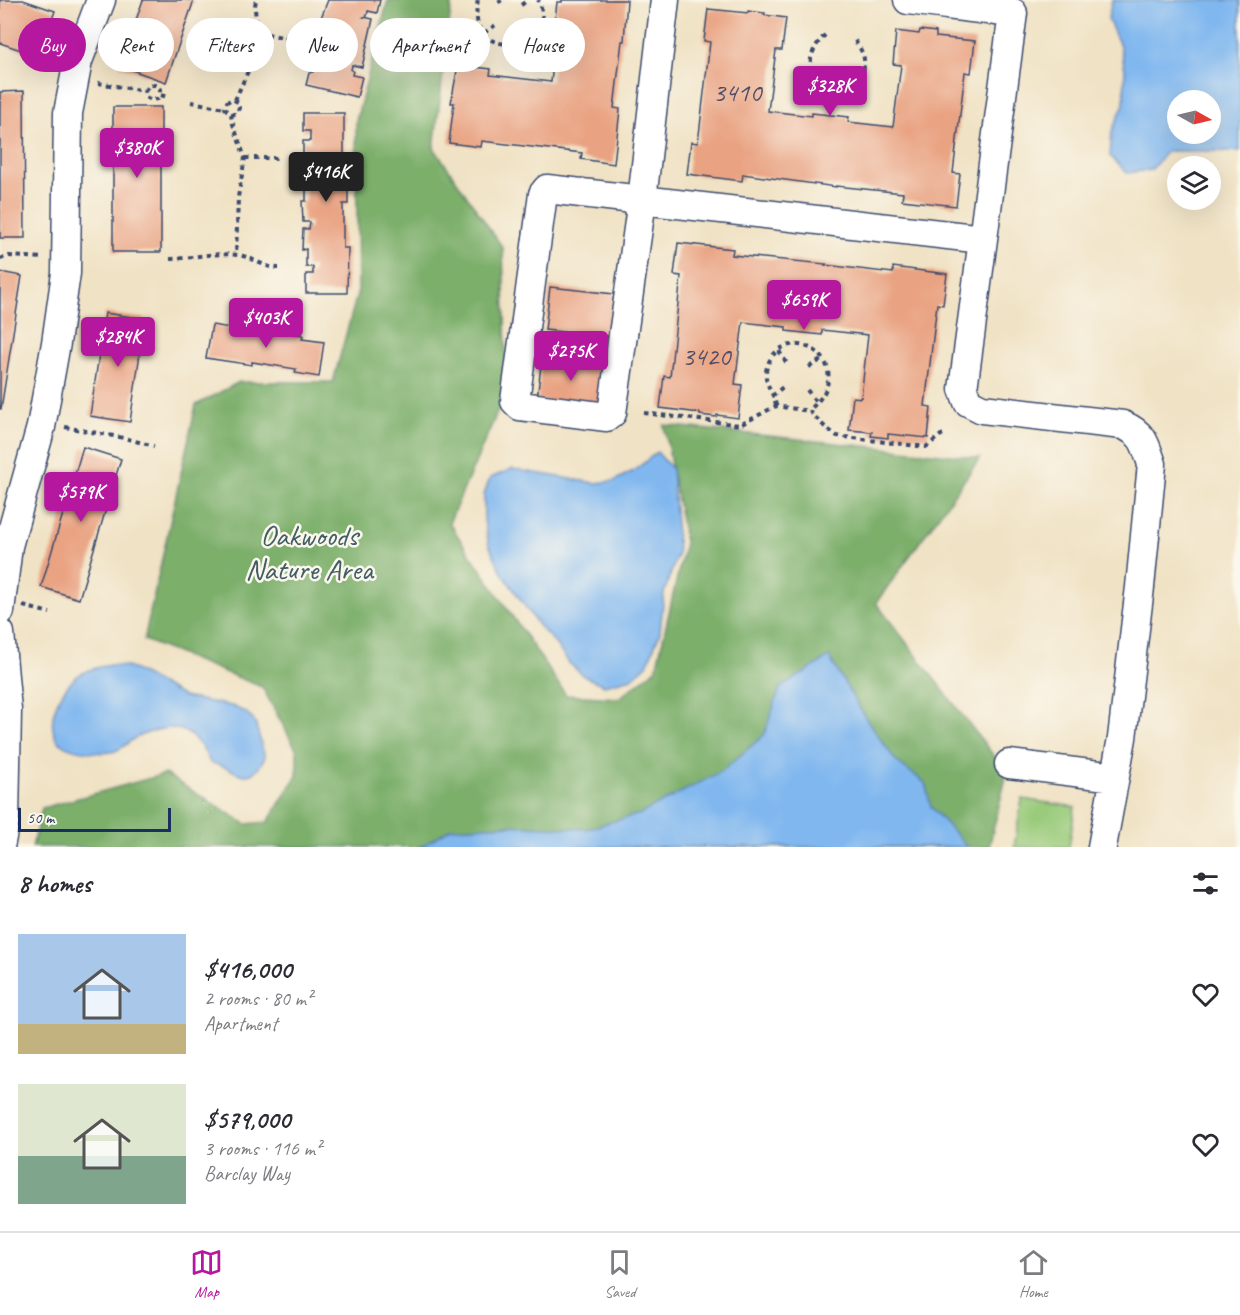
<!DOCTYPE html>
<html lang="en">
<head>
<meta charset="utf-8">
<style>
	body { margin:0; font-family:Caveat,sans-serif; background:#f2f2f3; color:#2b2b33; height:100vh; display:flex; flex-direction:column; font-size:22px; white-space:nowrap }
	* { box-sizing:border-box; margin:0 }
	p { font-size:20px; color:#7c7c81 }
	.icon { flex:none; width:33px; height:33px; fill:none; stroke:currentColor; stroke-width:2; stroke-linecap:round; stroke-linejoin:round }
	.map { position:relative; height:847px; overflow:hidden }
	.drawer { display:flex; flex-direction:column; background:#fff; flex:1 }
	.drawer>* { flex:none }
	.top-card { position:absolute; left:18px; top:18px; width:600px; height:54px; display:flex; gap:12px }
	.needle { width:39px; rotate:98deg }
	.fabs { position:absolute; left:1167px; top:90px; display:grid; gap:12px }
	.fabs a { display:grid; place-items:center; width:54px; height:54px; border-radius:50%; background:#fff; box-shadow:0 6px 24px #0002; font-size:30px }
	.scale { position:absolute; left:18px; bottom:15px; width:153px; box-sizing:border-box; padding-left:6px; border:3px solid #1b2f5e; border-top:0; font-size:16px; line-height:21px; white-space:nowrap; color:#1b2f5e; -webkit-text-stroke:4px #fbf7ec; paint-order:stroke }
	.price { position:absolute; translate:-50% -51px; padding:0 14px; border-radius:6px; background:#b5179e; color:#fff; font-size:20px; line-height:39px; filter:drop-shadow(0 2px 3px #0008) }
	.price::after { content:''; position:absolute; left:50%; top:36px; width:18px; height:14px; margin-left:-9px; background:inherit; clip-path:polygon(0 0,100% 0,50% 100%) }
	.price.on { background:#222; color:#fff }
	ul { padding:0; list-style:none }
	li { display:flex; align-items:center; gap:18px; height:150px; padding:0 18px }
	li span { display:grid; place-items:center; flex:none; width:168px; height:120px; border-radius:0px; color:#555 }
	li>.icon { margin-inline-start:auto }
	span .icon { width:72px; height:72px; fill:#fffc; stroke-width:1 }
	li b { font-size:26px }
	h2 { display:flex; justify-content:space-between; align-items:center; height:72px; padding:0 18px; font-size:26px }
	.tag { padding:0 21px; border-radius:27px; background:#fff; box-shadow:0 6px 24px #0002; font-size:21px; line-height:54px }
	.tag.on { background:#b5179e; color:#fff }
	.menu { display:flex; justify-content:space-around; align-items:center; height:84px; border-top:2px solid #e1e1e2; background:#fff; font-size:16px; color:#7c7c81 }
	.menu a { display:grid; justify-items:center; gap:3px }
	.menu .on { color:#b5179e }
	.map>svg:first-child { display:block }
	.green { fill:#9acb7a; stroke:#5a7d6c; stroke-width:1.5 }
	.forest { fill:#7baf6a; stroke:#4b6f64; stroke-width:1.5 }
	.water { fill:#80b7ef; stroke:#4e73a6; stroke-width:1.5; fill-rule:evenodd }
	.building { fill:#e9a382 }
	.lines { fill:none; stroke-linecap:round; stroke-linejoin:round }
	.minor-casing { stroke:#3b4a6d; stroke-width:31 }
	.path { stroke:#3b4a6d; stroke-width:4; stroke-dasharray:4.5 4.5; stroke-linecap:butt }
	.minor { stroke:#fff; stroke-width:28 }
	.labels { text-anchor:middle; dominant-baseline:central; stroke-width:5; stroke-linejoin:round; paint-order:stroke }
	.number-label { font-size:27px; fill:#4e4c67 }
	.park-label { font-size:30px; fill:#415e66; stroke:#fbf7ec }
</style>
</head>
<body>
<div class="map">
<svg width="1240" height="847" viewBox="0 0 1240 847">
	<rect width="100%" height="100%" fill="#fbf7ec"/>
	<filter id="ink" filterUnits="userSpaceOnUse"><feTurbulence type="fractalNoise" baseFrequency=".0167" numOctaves="2"/><feDisplacementMap in="SourceGraphic" scale="12" xChannelSelector="R" yChannelSelector="G"/><feConvolveMatrix kernelMatrix="1 2 1 2 8 2 1 2 1" color-interpolation-filters="sRGB"/></filter>
	<filter id="wash" filterUnits="userSpaceOnUse"><feTurbulence type="fractalNoise" baseFrequency=".008" numOctaves="4" result="noise"/><feDisplacementMap in="SourceGraphic" scale="24" xChannelSelector="R" yChannelSelector="G"/><feGaussianBlur stdDeviation="1.35" result="paint"/><feColorMatrix in="noise" values="0 0 0 0 0 0 0 0 0 0 0 0 0 0 0 0 0 1.4 0 .05"/><feComposite in="paint" operator="in"/></filter>
	<g filter="url(#wash)">
		<rect width="100%" height="100%" fill="#f0e2c4"/>
		<path class="green" d="M1022 799 1075 807 1069 847H1014Z"/>
		<path class="forest" d="M388 0H452L434 148 503 248 507 390 449 523 566 695 619 698 656 669 685 543 664 425 980 458 876 603 1007 773 989 847H32L42 808 165 774 246 824 268 822 297 775V751L262 687 144 640 196 405 239 382H333L358 291 356 121Z"/>
		<path class="water" d="M1112 0H1240V151H1167L1151 170 1127 173 1110 156 1112 131 1124 104 1125 69 1120 46 1108 19ZM1210 100V134H1178V100Z
			M657 452 672 469 678 553 664 593 660 632 647 665 632 678 604 685 585 677 569 663 554 642 538 625 502 573 489 545 484 521V495L490 478 512 469 595 483 614 481 635 470Z
			M829 657 865 717 896 761 925 783 931 807 967 847H420L451 828 507 825 586 829 640 814 722 771 764 735 780 688Z
			M111 665 124 666 135 670 184 697 232 706 247 713 255 722 265 757C248 792 236 766 210 763 204 747 189 728 171 728 163 728 142 734 135 738 127 743 121 750 112 752 98 754 62 751 56 738 46 718 59 694 73 680 82 670 98 667 111 665Z"/>
		<g id="blocks">
			<path class="building" d="M0 0H23L55 11 39 56 0 43Z
				M143 0H194L166 82 120 66Z
				M328 0H380L377 13 368 11 367 16 364 17 373 19 362 67 352 65 351 70 353 71 352 75 362 77 357 97 306 85 309 73 313 72 315 62 312 61 315 48 311 47 313 36 331 40 333 31 317 28Z
				M562 0H627L624 41H622L614 108 620 109 614 164 581 159 582 153 482 141 481 147 449 143 454 103H451L458 65 491 69 490 75 551 82 556 39 553 38 557 2H562Z
				M708 9 748 13V11L765 13 764 15 786 18 782 50H776L768 111 812 116V113L849 117 848 122 893 127 901 65 893 64 896 31 919 34 920 30 936 32V37L975 41 971 73 965 72 953 173 960 174 956 206 902 200 903 193 836 186V187L743 174 742 181 687 174 691 142 698 143 710 42 704 41Z
				M24 91 25 238H0V92Z
				M113 107H161V252H113Z
				M303 113H344V158H348V204H343V248H348L347 293H306V274H313V267H306V249L302 250 303 229H309L310 222H303L302 201H306V184H313V177H308V158H303V141H310V131H303Z
				M678 243 733 249 732 255 826 264 825 265 893 273V267L947 274 943 305 937 304 925 406 931 407 928 438 888 434V438L871 436 872 432 849 430 853 397 861 398 868 335 822 330V335L786 331V327L743 322 735 384 742 385 738 418 717 415 716 417 700 415V413L660 408 664 376 670 377 681 276 674 275Z
				M0 272 22 276 1 409H0Z
				M550 287 614 294 609 337 545 330Z
				M105 313 145 319 130 422 90 416Z
				M212 325 255 332 256 328 303 335 302 339 324 342 319 377 295 373 296 369 252 362V365L206 358Z
				M542 356 606 364 601 407 537 400Z
				M83 447 121 459 79 599 41 587Z"/>
		</g>
	</g>
	<g filter="url(#ink)">
		<use href="#blocks" fill-opacity="0" stroke="#3b4a6d" stroke-width="1.5"/>
		<g class="lines">
			<g class="minor-casing">
				<path id="minor" d="M665 0 642 200 983 239 1013 13 947 5 948 0
					M908 0 947 5
					M547 189 642 200 614 399 612 413 607 417 520 406 515 401 543 194Z
					M983 239 963 389 968 402 982 409 1123 425C1144 434 1145 444 1152 464L1140 587 1122 738 1102 847
					M0 611 8 546 41 427 56 343 66 273 68 113 78 61 101 0
					M0 633 7 710 5 821 0 847
					M1009 764 1115 777"/>
			</g>
			<path class="path" d="M478 0C463 67 564 49 538 0
				M499 0 501 3
				M521 5 528 0
				M519 27 528 38
				M258 32 296 40
				M484 33 497 24
				M825 35C814 46 810 55 810 71 811 116 867 102 864 59 863 52 858 45 854 39
				M98 83 145 91 146 97 151 100 158 99 160 95 168 97
				M145 91 150 85H155L160 89V95
				M235 100C244 79 257 56 258 33 258 21 253 12 256 0
				M191 102 225 108
				M231 114H236L239 108 238 102 232 99 227 102 225 108 231 114 233 124 245 158 238 197 236 255
				M245 158H280
				M0 259 9 256 44 258
				M170 259C193 258 215 252 238 255 253 257 263 268 279 268
				M779 351 788 365
				M809 367 823 359
				M807 390 817 403
				M772 396 784 386
				M776 406C774 391 762 383 767 367 780 324 846 349 824 393 820 400 814 405 809 411
				M644 413 740 425 776 406 809 411 825 427 837 436 926 447 941 435 946 434
				M65 427 124 438 154 446
				M23 606 50 613"/>
			<use href="#minor" class="minor"/>
		</g>
	</g>
	<g class="labels">
		<g class="number-label">
			<text x="737" y="92">3410</text>
			<text x="706" y="356">3420</text>
		</g>
		<g class="park-label">
			<text x="309" y="535">Oakwoods<tspan x="309" dy="34">Nature Area</tspan></text>
		</g>
	</g>
</svg>
<div class="fabs">
<a><svg class="needle" viewBox="-14 -14 28 28"><path d="M0-13l5 13h-10z" fill="#e53935"/><path d="M0 13l5-13h-10z" fill="#7c7c81"/></svg></a>
<a><svg class="icon" aria-label="layers" viewBox="0 0 24 24"><path d="M12 4l9 5-9 5-9-5zM3 14l9 5 9-5"/></svg></a>
</div>
<div class="scale">50 m</div>
<b class="price" style="left:830px;top:117px">$328K</b>
<b class="price" style="left:137px;top:179px">$380K</b>
<b class="price on" style="left:326px;top:203px">$416K</b>
<b class="price" style="left:804px;top:331px">$659K</b>
<b class="price" style="left:266px;top:349px">$403K</b>
<b class="price" style="left:118px;top:368px">$284K</b>
<b class="price" style="left:571px;top:382px">$275K</b>
<b class="price" style="left:81px;top:523px">$579K</b>
<div class="top-card">
<a class="tag on">Buy</a>
<a class="tag">Rent</a>
<a class="tag">Filters</a>
<a class="tag">New</a>
<a class="tag">Apartment</a>
<a class="tag">House</a>
</div>
</div>
<section class="drawer">
<h2>8 homes<svg class="icon" aria-label="filters" viewBox="0 0 24 24"><path d="M4 7h16M4 17h16"/><circle cx="9" cy="7" r="2"/><circle cx="15" cy="17" r="2"/></svg></h2>
<ul>
<li><span style="background:linear-gradient(#a9c7e8 75%,#c2b280 0)"><svg class="icon" aria-label="home" viewBox="0 0 24 24"><path d="M3 11l9-7 9 7M6 9v11h12V9"/></svg></span><div><b>$416,000</b><p>2 rooms · 80 m²</p><p>Apartment</p></div><svg class="icon" aria-label="heart" viewBox="0 0 24 24"><path d="M12 20l-8-8c-3-5 5-10 8-4 3-6 11-1 8 4z"/></svg></li>
<li><span style="background:linear-gradient(#dfe7d0 60%,#7fa58c 0)"><svg class="icon" aria-label="home" viewBox="0 0 24 24"><path d="M3 11l9-7 9 7M6 9v11h12V9"/></svg></span><div><b>$579,000</b><p>3 rooms · 116 m²</p><p>Barclay Way</p></div><svg class="icon" aria-label="heart" viewBox="0 0 24 24"><path d="M12 20l-8-8c-3-5 5-10 8-4 3-6 11-1 8 4z"/></svg></li>
</ul>
</section>
<nav class="menu">
<a class="on"><svg class="icon" aria-label="map" viewBox="0 0 24 24"><path d="M3 6l6-2 6 2 6-2v14l-6 2-6-2-6 2zM9 4v14M15 6v14"/></svg>Map</a>
<a><svg class="icon" aria-label="saved" viewBox="0 0 24 24"><path d="M7 4h10v16l-5-4-5 4z"/></svg>Saved</a>
<a><svg class="icon" aria-label="home" viewBox="0 0 24 24"><path d="M3 11l9-7 9 7M6 9v11h12V9"/></svg>Home</a>
</nav>
</body>
</html>
